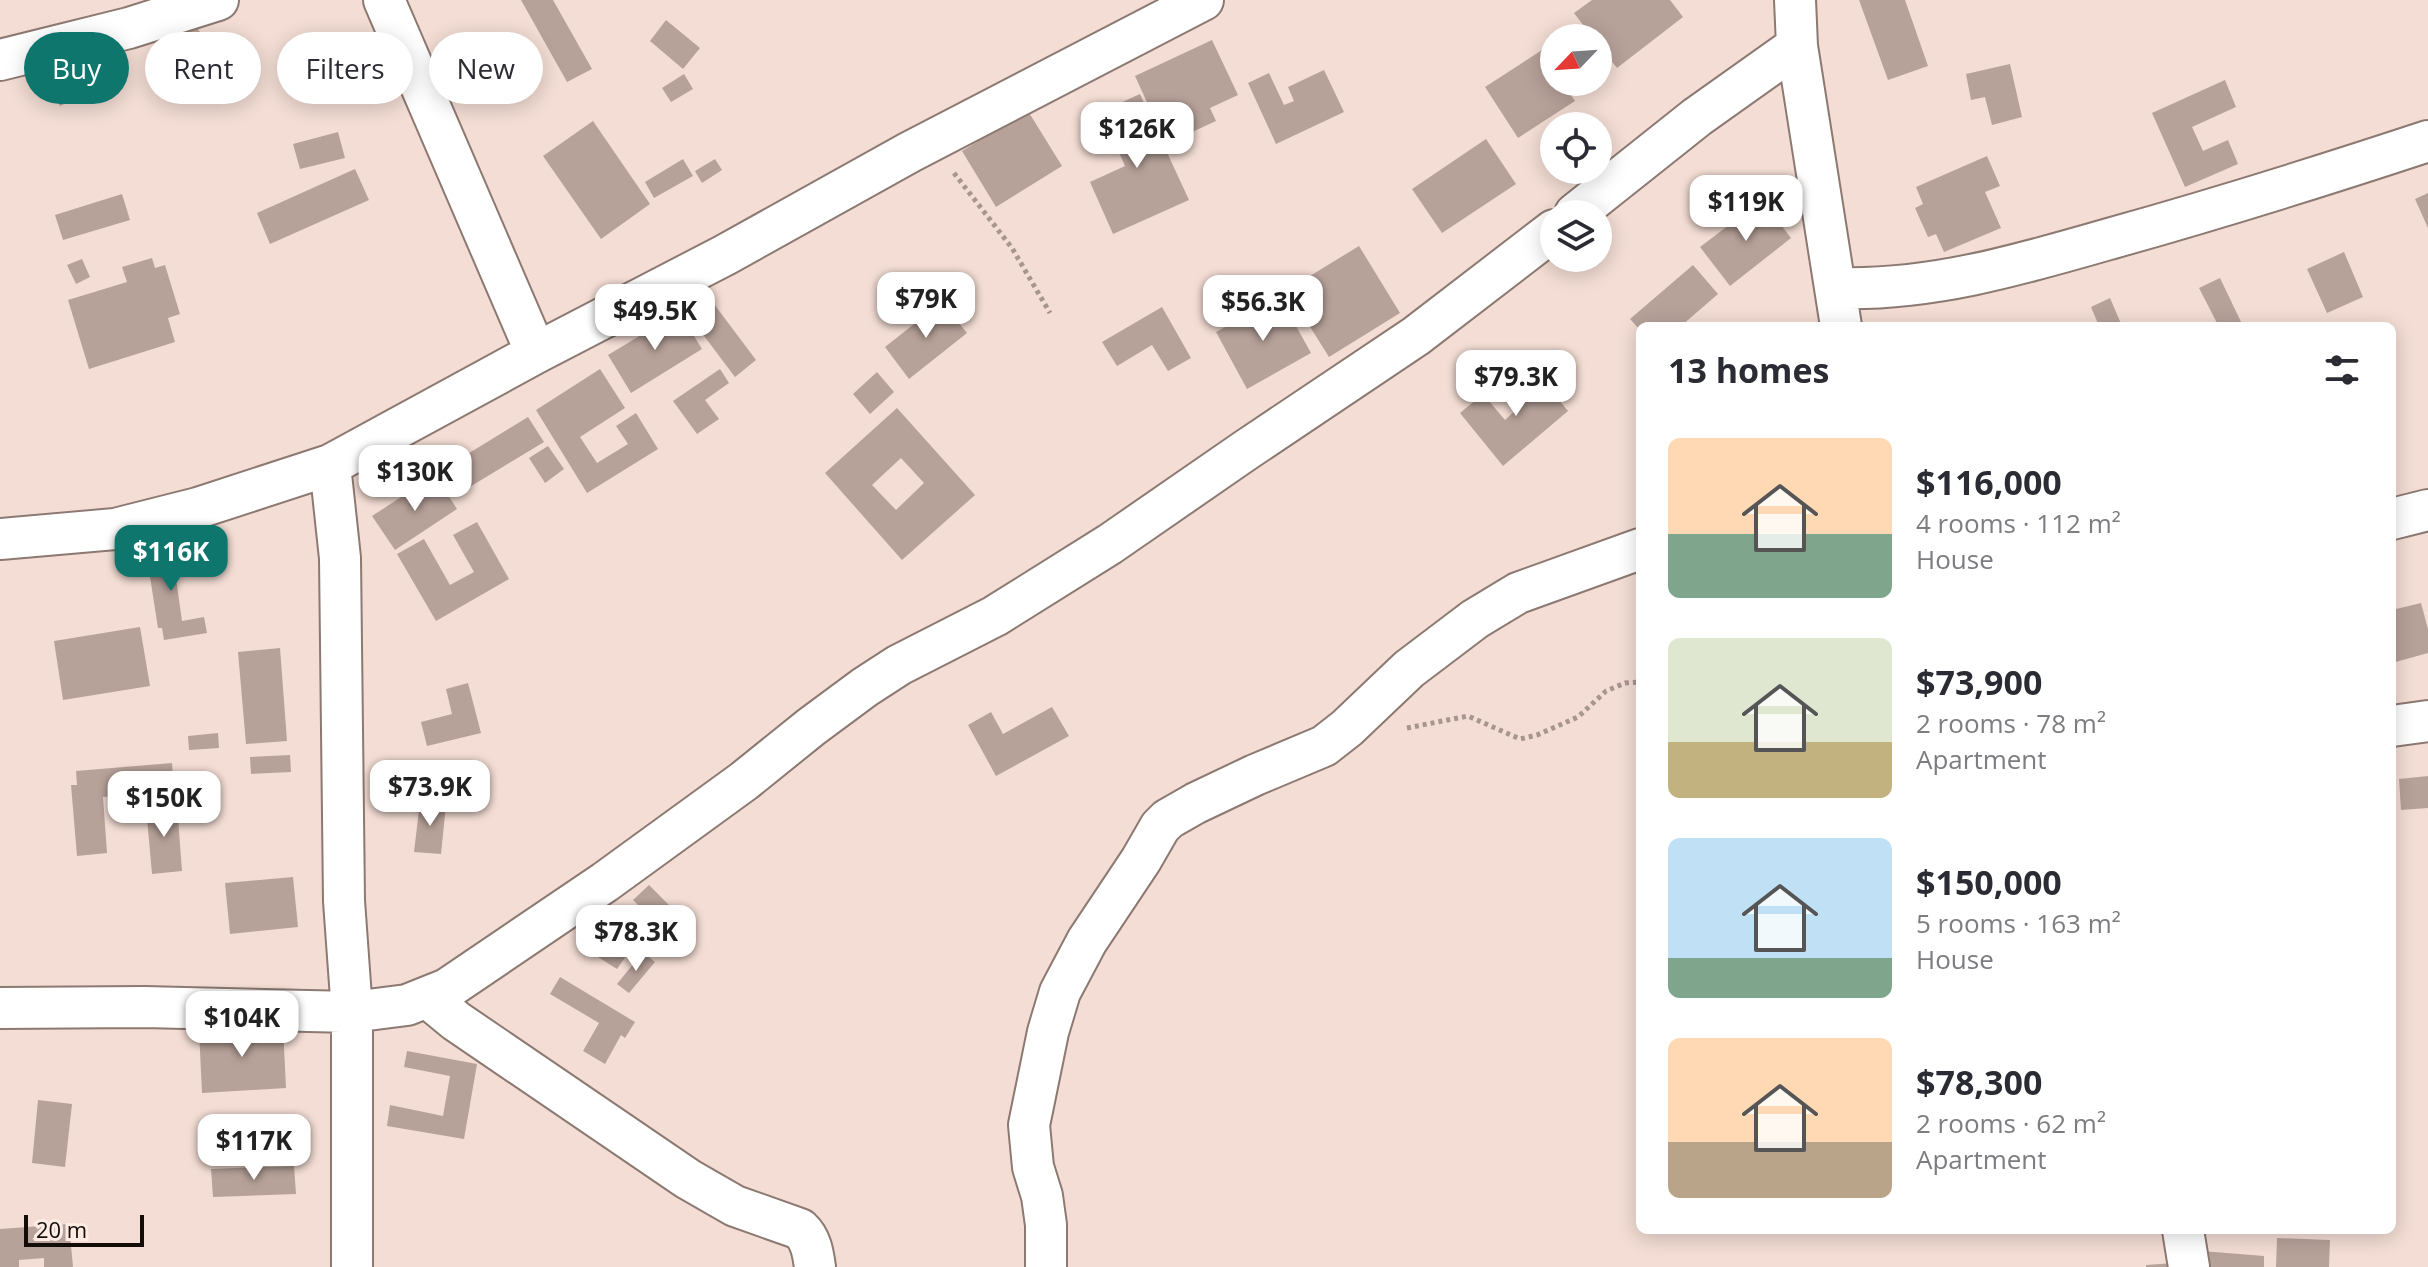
<!DOCTYPE html>
<html lang="en">
<head>
<meta charset="utf-8">
<style>
	body { margin:0; font-family:"Open Sans",sans-serif; background:#f7f7f7; color:#2b2b33; height:100vh; display:flex; flex-direction:column; font-size:30px; white-space:nowrap }
	* { box-sizing:border-box; margin:0 }
	p { font-size:26px; color:#7c7c81 }
	.icon { flex:none; width:44px; height:44px; fill:none; stroke:currentColor; stroke-width:2; stroke-linecap:round; stroke-linejoin:round }
	.map { position:relative; flex:1; overflow:hidden }
	.details { position:absolute; left:1636px; top:322px; width:760px; height:912px; display:flex; flex-direction:column; background:#fff; border-radius:12px; box-shadow:0 4px 20px #0003 }
	.details>* { flex:none }
	.guide { position:absolute; left:24px; top:32px; width:760px; height:72px; display:flex; gap:16px }
	.needle { width:52px; rotate:245deg }
	.buttons { position:absolute; left:1540px; top:24px; display:grid; gap:16px }
	.buttons a { display:grid; place-items:center; width:72px; height:72px; border-radius:50%; background:#fff; box-shadow:0 4px 20px #0003; font-size:40px }
	.scale { position:absolute; left:24px; bottom:20px; width:120px; box-sizing:border-box; padding-left:8px; border:4px solid #130c09; border-top:0; font-size:22px; line-height:28px; white-space:nowrap; color:#130c09; -webkit-text-stroke:6px #fdebe4; paint-order:stroke }
	.price { position:absolute; translate:-50% -68px; padding:0 18px; border-radius:16px; background:#fff; color:#222; font-size:26px; line-height:52px; filter:drop-shadow(0 2px 4px #0008) }
	.price::after { content:''; position:absolute; left:50%; top:48px; width:24px; height:18px; margin-left:-12px; background:inherit; clip-path:polygon(0 0,100% 0,50% 100%) }
	.price.active { background:#0f766e; color:#fff }
	ul { padding:0; list-style:none }
	li { display:flex; align-items:center; gap:24px; height:200px; padding:0 32px }
	li span { display:grid; place-items:center; flex:none; width:224px; height:160px; border-radius:12px; color:#555 }
	li>.icon { margin-inline-start:auto }
	span .icon { width:96px; height:96px; fill:#fffc; stroke-width:1 }
	li b { font-size:34px }
	h2 { display:flex; justify-content:space-between; align-items:center; height:96px; padding:0 32px; font-size:34px }
	.chip { padding:0 28px; border-radius:36px; background:#fff; box-shadow:0 4px 20px #0003; font-size:28px; line-height:72px }
	.chip.active { background:#0f766e; color:#fff }
	.map>svg:first-child { display:block }
	.building { fill:#b7a29a; fill-rule:evenodd }
	.lines { fill:none; stroke-linecap:round; stroke-linejoin:round }
	.street-casing { stroke:#8c7971; stroke-width:44 }
	.path { stroke:#a7968f; stroke-width:5; stroke-dasharray:4 4; stroke-linecap:butt }
	.street { stroke:#fff; stroke-width:40 }
</style>
</head>
<body>
<div class="map">
<svg width="2428" height="1267" viewBox="0 0 2428 1267">
	<rect width="100%" height="100%" fill="#f3ddd4"/>
	<path class="building" d="M521 0H553L592 69 567 82Z
		M1592 0H1670L1683 17 1617 68 1598 44V38H1593L1574 13Z
		M1859 0H1905L1928 66 1888 80Z
		M191 17 227 78 197 96 160 35Z
		M666 20 700 48 683 69 650 41Z
		M1212 40 1238 95 1210 108 1216 121 1166 144 1135 76Z
		M1542 50 1554 69V82H1562L1575 101 1518 138 1485 87Z
		M2010 64 2022 117 1992 125 1985 97 1971 100 1966 74Z
		M1324 70 1344 112 1276 144 1248 83 1269 73 1284 105 1294 101 1288 87Z
		M72 72 83 95 60 106 49 82Z
		M684 74 693 89 671 102 662 88Z
		M2225 80 2236 107 2192 127 2203 151 2228 140 2238 164 2185 187 2152 113Z
		M1140 94 1189 200 1113 234 1090 182 1125 166 1101 112Z
		M1028 111 1062 166 996 207 962 151Z
		M593 121 650 204 601 239 543 156Z
		M338 132 345 158 300 169 293 144Z
		M1486 139 1516 184 1442 233 1412 189Z
		M1987 156 2000 186 1985 192 2001 228 1944 252 1936 234 1928 237 1915 208 1923 204 1916 187Z
		M683 159 693 176 654 198 645 182Z
		M715 159 722 170 702 183 695 171Z
		M355 169 369 200 270 244 257 213Z
		M2428 193V228L2415 199Z
		M122 194 130 220 63 240 55 215Z
		M1762 200 1791 238 1730 286 1700 247Z
		M1359 246 1400 313 1329 357 1287 290Z
		M2344 252 2363 297 2327 313 2307 269Z
		M152 258 155 268 165 265 180 314 168 318 175 342 89 369 68 300 127 282 122 267Z
		M82 259 90 277 76 284 67 265Z
		M1693 265 1718 294 1681 326H1640V330L1630 319Z
		M2220 278 2243 326H2211L2217 323 2199 288Z
		M705 292 756 360 735 377 683 308Z
		M1280 297 1311 353 1247 389 1216 332Z
		M2110 298 2122 326H2099L2091 307Z
		M942 302 967 333 909 379 885 347Z
		M1162 307 1191 358 1168 371 1152 345 1117 366 1102 342Z
		M679 312 702 349 631 393 608 355Z
		M600 369 625 408 580 437 597 463 628 444 616 426 636 413 658 449 587 493 536 410Z
		M720 369 729 383 705 400 719 419 697 434 673 401Z
		M1534 370 1568 411 1503 466 1460 413 1483 394 1505 420 1519 407 1507 392Z
		M877 372 894 392 870 414 853 394Z
		M897 408 975 495 902 560 825 473ZM901 458 924 483 896 510 872 485Z
		M528 417 544 442 463 491 448 466Z
		M548 446 564 469 545 483 529 458Z
		M435 475 457 509 395 550 372 516Z
		M477 522 509 579 436 621 397 554 424 539 450 585 474 572 453 535Z
		M170 547 172 553 191 549 195 569 175 571 182 621 204 617 207 633 164 640 162 628H158L146 551Z
		M2421 603 2428 629V653L2392 663V634L2395 633 2392 610Z
		M140 627 150 686 63 700 54 641Z
		M280 648 287 741 246 744 238 652Z
		M468 683 481 733 427 746 421 722 452 714 446 689Z
		M1052 707 1069 736 996 776 968 725 991 712 1003 734Z
		M218 733 219 748 189 750 188 736Z
		M290 755 291 772 251 774 250 757Z
		M172 763 174 792 103 797 107 853 77 856 71 785H77L76 771Z
		M2428 776V808L2401 810 2399 779Z
		M420 802 446 805 441 854 414 852Z
		M177 805 182 871 152 874 146 807Z
		M293 877 298 927 230 934 225 883Z
		M649 885 692 928 677 943 633 900Z
		M599 939 626 956 617 969 590 952Z
		M643 952 655 962 629 993 617 984Z
		M560 977 635 1022 625 1038 621 1035 605 1064 583 1051 599 1023 550 994Z
		M283 1026 286 1088 202 1093 199 1030Z
		M407 1051 477 1064 464 1139 387 1126 390 1105 443 1116 450 1076 404 1067Z
		M38 1100 72 1104 65 1167 32 1163Z
		M294 1166 296 1194 213 1197 211 1169Z
		M69 1224 73 1267H44V1258L19 1260V1267H0V1229Z
		M2277 1238 2330 1240 2329 1267H2276Z
		M2202 1251 2264 1256V1267H2201Z
		M2174 1263V1267H2146V1265Z"/>
	<g class="lines">
		<g class="street-casing">
			<path id="street" d="M384 0 536 353
				M1795 0 1797 46 1841 326
				M0 60 129 28 218 0
				M1575 214 1697 117 1797 46
				M1836 288C1930 291 2019 265 2109 239 2216 209 2322 176 2428 141
				M330 465 340 558 344 901 352 1012V1267
				M2392 519 2428 510
				M0 539 115 529 198 508 330 465 536 353 725 255 910 152 1203 0
				M2392 726 2428 721
				M428 998 456 1021 688 1179 735 1206 800 1229C811 1239 813 1253 815 1267
				M0 1008 144 1007 352 1012 407 1005 447 989 605 882 744 781 811 727 865 687 899 665 995 616 1110 544 1246 450 1416 336 1554 230
				M2183 1230 2189 1267
				M1046 1267V1225L1042 1196 1033 1167 1029 1125 1048 1032 1060 992 1087 941 1141 860 1160 827 1168 819 1196 803 1255 775 1324 746 1347 728 1409 669 1475 619 1518 593 1640 549"/>
		</g>
		<path class="path" d="M954 173 1012 248 1050 313
			M1407 728 1468 716 1520 739 1537 735 1578 717 1606 691 1625 683 1640 682"/>
		<use href="#street" class="street"/>
	</g>
</svg>
<div class="buttons">
<a><svg class="needle" viewBox="-14 -14 28 28"><path d="M0-13l5 13h-10z" fill="#e53935"/><path d="M0 13l5-13h-10z" fill="#7c7c81"/></svg></a>
<a><svg class="icon" aria-label="locate" viewBox="0 0 24 24"><circle cx="12" cy="12" r="6"/><path d="M12 2v4M12 18v4M2 12h4M18 12h4"/></svg></a>
<a><svg class="icon" aria-label="layers" viewBox="0 0 24 24"><path d="M12 4l9 5-9 5-9-5zM3 14l9 5 9-5"/></svg></a>
</div>
<div class="scale">20 m</div>
<b class="price" style="left:1137px;top:170px">$126K</b>
<b class="price" style="left:1746px;top:243px">$119K</b>
<b class="price" style="left:926px;top:340px">$79K</b>
<b class="price" style="left:1263px;top:343px">$56.3K</b>
<b class="price" style="left:655px;top:352px">$49.5K</b>
<b class="price" style="left:1516px;top:418px">$79.3K</b>
<b class="price" style="left:415px;top:513px">$130K</b>
<b class="price active" style="left:171px;top:593px">$116K</b>
<b class="price" style="left:430px;top:828px">$73.9K</b>
<b class="price" style="left:164px;top:839px">$150K</b>
<b class="price" style="left:636px;top:973px">$78.3K</b>
<b class="price" style="left:242px;top:1059px">$104K</b>
<b class="price" style="left:254px;top:1182px">$117K</b>
<div class="guide">
<a class="chip active">Buy</a>
<a class="chip">Rent</a>
<a class="chip">Filters</a>
<a class="chip">New</a>
</div>
<section class="details">
<h2>13 homes<svg class="icon" aria-label="filters" viewBox="0 0 24 24"><path d="M4 7h16M4 17h16"/><circle cx="9" cy="7" r="2"/><circle cx="15" cy="17" r="2"/></svg></h2>
<ul>
<li><span style="background:linear-gradient(#ffd9b3 60%,#7fa58c 0)"><svg class="icon" aria-label="home" viewBox="0 0 24 24"><path d="M3 11l9-7 9 7M6 9v11h12V9"/></svg></span><div><b>$116,000</b><p>4 rooms · 112 m²</p><p>House</p></div></li>
<li><span style="background:linear-gradient(#dfe7d0 65%,#c2b280 0)"><svg class="icon" aria-label="home" viewBox="0 0 24 24"><path d="M3 11l9-7 9 7M6 9v11h12V9"/></svg></span><div><b>$73,900</b><p>2 rooms · 78 m²</p><p>Apartment</p></div></li>
<li><span style="background:linear-gradient(#bfe0f5 75%,#7fa58c 0)"><svg class="icon" aria-label="home" viewBox="0 0 24 24"><path d="M3 11l9-7 9 7M6 9v11h12V9"/></svg></span><div><b>$150,000</b><p>5 rooms · 163 m²</p><p>House</p></div></li>
<li><span style="background:linear-gradient(#ffd9b3 65%,#b9a48a 0)"><svg class="icon" aria-label="home" viewBox="0 0 24 24"><path d="M3 11l9-7 9 7M6 9v11h12V9"/></svg></span><div><b>$78,300</b><p>2 rooms · 62 m²</p><p>Apartment</p></div></li>
</ul>
</section>
</div>
</body>
</html>
